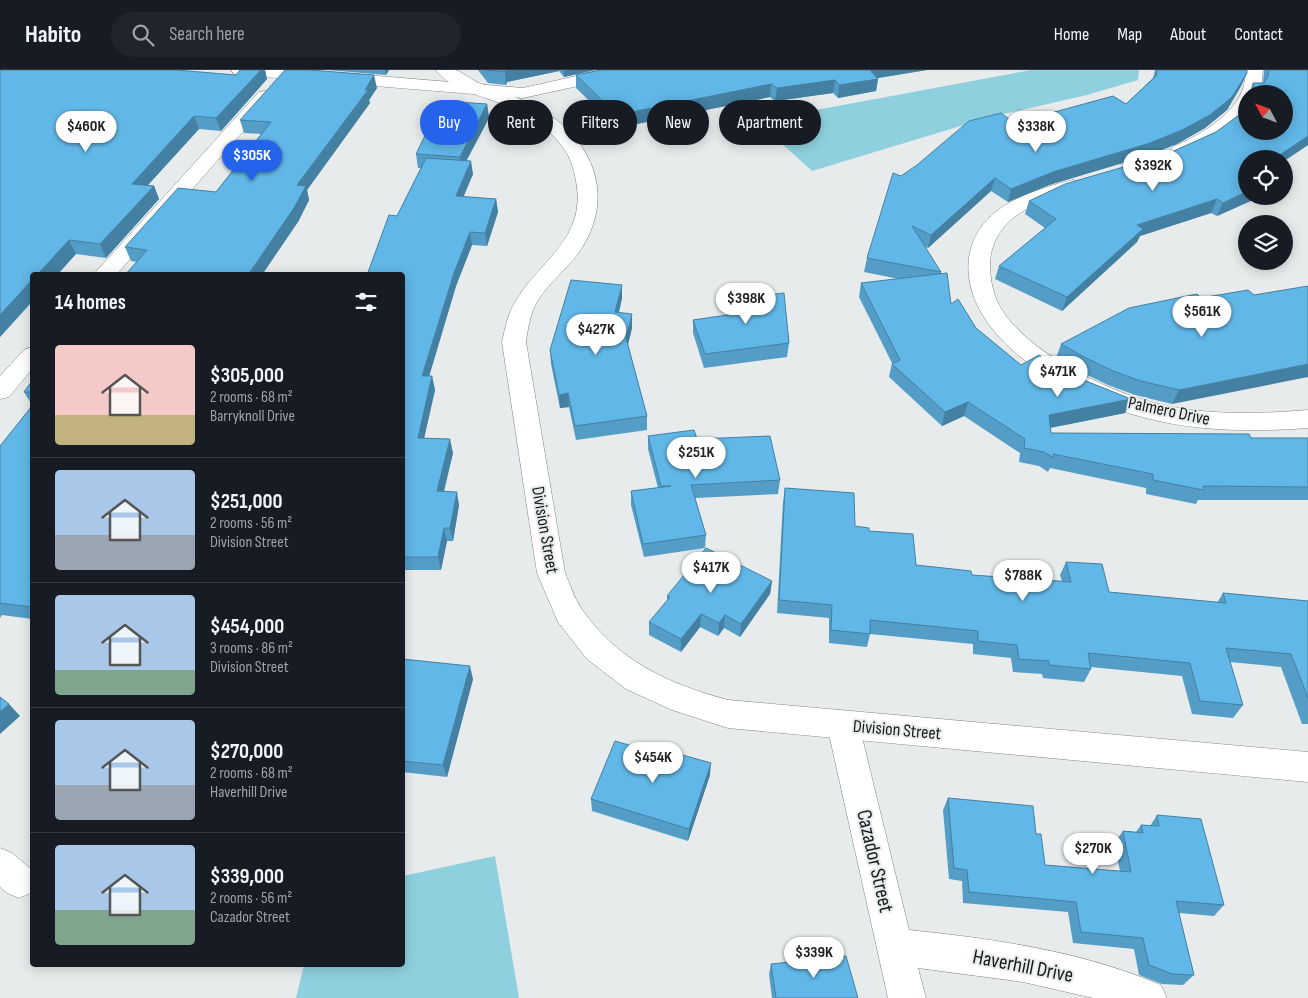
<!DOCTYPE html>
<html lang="en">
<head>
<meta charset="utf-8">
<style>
	body { margin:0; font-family:"Sofia Sans Condensed",sans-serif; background:#20242c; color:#f1f3f6; height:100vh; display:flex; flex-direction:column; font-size:19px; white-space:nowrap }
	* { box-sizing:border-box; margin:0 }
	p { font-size:16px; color:#9ea1a6 }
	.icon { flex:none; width:28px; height:28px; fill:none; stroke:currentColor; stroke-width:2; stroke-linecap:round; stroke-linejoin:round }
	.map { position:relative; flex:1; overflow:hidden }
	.drawer { position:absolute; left:30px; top:202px; width:375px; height:695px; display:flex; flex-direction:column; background:#171b24; border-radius:5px; box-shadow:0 2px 12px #0003 }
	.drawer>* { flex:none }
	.guide { position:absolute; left:420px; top:30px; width:475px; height:45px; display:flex; gap:10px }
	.needle { width:32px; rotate:311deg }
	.buttons { position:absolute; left:1238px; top:15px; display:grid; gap:10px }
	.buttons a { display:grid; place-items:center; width:55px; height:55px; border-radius:50%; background:#171b24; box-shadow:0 2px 12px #0003; font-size:25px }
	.price { position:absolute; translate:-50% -42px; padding:0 11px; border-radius:18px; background:#fff; color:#222; font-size:16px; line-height:32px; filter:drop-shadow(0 1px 2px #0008) }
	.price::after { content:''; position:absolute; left:50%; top:30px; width:15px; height:11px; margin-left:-8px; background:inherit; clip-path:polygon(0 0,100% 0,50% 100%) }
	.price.on { background:#2563eb; color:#fff }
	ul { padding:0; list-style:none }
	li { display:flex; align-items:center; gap:15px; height:125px; padding:0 25px }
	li+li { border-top:1px solid #363941 }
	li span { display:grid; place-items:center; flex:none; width:140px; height:100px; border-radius:5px; color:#555 }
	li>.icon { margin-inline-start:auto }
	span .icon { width:60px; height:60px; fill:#fffc; stroke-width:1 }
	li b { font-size:21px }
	h2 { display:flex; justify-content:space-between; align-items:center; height:60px; padding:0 25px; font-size:21px }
	.tag { padding:0 18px; border-radius:22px; background:#171b24; box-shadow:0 2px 12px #0003; font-size:18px; line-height:45px }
	.tag.on { background:#2563eb; color:#fff }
	header { display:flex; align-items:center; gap:30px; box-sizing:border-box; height:70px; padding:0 25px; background:#171b24; border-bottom:1px solid #363941 }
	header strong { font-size:24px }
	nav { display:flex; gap:28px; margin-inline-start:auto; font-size:18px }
	.search { width:350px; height:45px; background:#20242c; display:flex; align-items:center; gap:12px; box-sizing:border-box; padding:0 18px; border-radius:28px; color:#9ea1a6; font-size:19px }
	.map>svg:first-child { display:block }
	.green { fill:#8fd0de }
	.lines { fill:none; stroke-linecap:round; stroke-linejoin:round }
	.minor-casing { stroke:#828586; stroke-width:1 }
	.tertiary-casing { stroke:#828586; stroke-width:1 }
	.minor { fill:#fff; fill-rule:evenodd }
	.tertiary { fill:#fff; fill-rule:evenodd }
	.wall { fill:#539dc7 }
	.shaded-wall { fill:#4480a2 }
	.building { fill:#61b7e7; stroke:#4480a2 }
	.labels { text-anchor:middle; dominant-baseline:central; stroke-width:4; stroke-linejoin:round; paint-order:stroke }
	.street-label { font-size:18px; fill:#18191a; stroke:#e7ebec }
	.near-street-label { font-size:21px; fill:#18191a; stroke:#e7ebec }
</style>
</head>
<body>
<header>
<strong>Habito</strong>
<div class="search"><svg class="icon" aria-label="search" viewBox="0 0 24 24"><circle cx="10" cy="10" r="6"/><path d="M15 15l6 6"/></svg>Search here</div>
<nav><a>Home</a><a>Map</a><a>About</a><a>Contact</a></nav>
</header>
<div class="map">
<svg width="1308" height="928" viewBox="0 0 1308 928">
	<rect width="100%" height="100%" fill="#e7ebec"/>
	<path class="green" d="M1031 0H1139L1138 10 1087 25 987 48 812 101 757 51Z
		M495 786 519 928H296L304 895H402L403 806Z"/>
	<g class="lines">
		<g class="minor-casing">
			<path id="minor" d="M231 0H305L523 18 603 0H636L633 4 523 28 240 5 234 4Z
				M1245 0H1263L1261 18 1258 24H1246C1246 29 1248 38 1246 43 1238 60 1191 89 1173 85L1170 81 1173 77C1200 65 1232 47 1243 19 1245 13 1245 6 1245 0Z
				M265 21 271 22 274 26 271 30 116 205H93L259 22Z
				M1073 110 1080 112 1083 116 1080 120C1059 127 1035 132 1017 145 1001 157 991 172 990 193 990 207 992 220 998 233 1018 274 1087 310 1129 325 1186 346 1248 345 1308 340V358C1241 363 1174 361 1111 337 1069 321 1023 296 994 261 959 219 956 163 1009 133 1028 122 1052 115 1073 110Z
				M32 277V299L9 327 0 329V306L24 280Z
				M843 641 854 645 859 655 909 860C995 869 1081 881 1161 915L1167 928H1093L1023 912 918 898 926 928H888L827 655 832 645Z
				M0 778 12 783 31 799V823L19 828 7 823 0 817Z"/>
		</g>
		<g class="tertiary-casing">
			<path id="tertiary" d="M436 0C442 0 450 0 455 0 463 2 471 10 479 13 501 22 524 29 545 42 593 72 614 125 583 176 571 197 549 211 537 232 530 244 528 258 526 272L565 503C570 514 574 528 581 538 617 591 669 614 728 630L1308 682V712L728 658 672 640 626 619 587 589 558 552 537 503 502 272C505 258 508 244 515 232 540 189 587 170 576 111 574 99 570 86 562 76 547 56 523 42 500 33 479 25 450 19 436 0Z"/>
		</g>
		<use href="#minor" class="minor"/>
		<use href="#tertiary" class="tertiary"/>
	</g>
	<path class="wall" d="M0 0 236 5 240 0H265L267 9 221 61 199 59 148 115 154 116 159 129 106 188 76 184 0 267Z
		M328 0H389L386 5Z
		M478 0H595L564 7 559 1 507 12 506 15 488 13Z
		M601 0H927L878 8 876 21 838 28 833 23 775 31 770 27 617 58 576 18V5Z
		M1155 0H1247V3L1241 16 1227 40 1205 58 1177 74 1146 86 1049 115 1008 132 991 121 928 178 925 177 941 202V204L951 234 976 258 1021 295 1076 307 1131 329 1125 343 1050 358 1051 363 1251 368H1308V430H1198L1196 434 1146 424V418L1050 398 1048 402 1039 396 1019 392 1020 383 964 346 942 356 889 307 892 293 859 227 861 213 899 209 864 202 867 188 901 106 1009 49 1018 52 1126 34 1153 8Z
		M1264 0H1308V75L1284 91V89H1246L1255 129 1217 146 1211 143 1140 166 1137 172 1062 241 995 209 999 196 1045 158 1025 144 1029 131 1165 85 1216 62 1284 24H1249L1253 13H1263Z
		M377 18 369 30 370 33 307 120 309 130 298 152 137 192 131 191 125 177 216 122 261 64 244 63 240 50Z
		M487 34 489 48 467 90 473 104 463 127 496 129 498 142 487 176 472 175 456 216 429 306H432L435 320 424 368 453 383 444 422 459 435 453 471H447L441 500H402V205L397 146 421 98H418L416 84Z
		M1248 220 1172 334 1135 325 1108 315 1081 302 1056 288 1061 274 1201 228Z
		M622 228 619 243 632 258 628 275 647 346V360L576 370 569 337 560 338 551 294 550 280Z
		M729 229 789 273 787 287 704 298 693 263V250L729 245 728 243Z
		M32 311V335L24 322Z
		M32 336V549L2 545 0 548V376Z
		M648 366 697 369 780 410 778 424 695 428 706 465 705 478 644 487 631 435V421L658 418 648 379Z
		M785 418 855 456 869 461 916 495 972 505 1062 511 1060 505 1066 492 1109 522 1217 533 1223 523 1308 531V654H1302L1281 597 1230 592 1243 635 1233 648 1192 644 1182 606 1091 597V599L1084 612 1043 608 1042 604 1013 602 1011 588 973 584V574L870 564 867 577 829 573V548L777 543 783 432Z
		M772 511 770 524 740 567 724 558 718 566 700 557 681 582 649 565V552L667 531V526Z
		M402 589 473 609 447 707 402 702Z
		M710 705 688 771 592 741 591 729Z
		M948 728 1036 764 1045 795 1120 801 1114 773 1123 761 1136 762 1141 755 1150 756 1157 745 1224 835 1214 846 1179 843 1194 905 1183 915 1162 914 1139 905 1134 879 1073 873 1068 842 963 833 962 811 949 809 943 740Z
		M771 894 858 928H772L769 904Z"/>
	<path class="shaded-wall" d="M261 0H265L267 9 221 61 216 48Z
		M385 0H389L386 5Z
		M506 0H559V1L507 12 506 15 505 2Z
		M564 0H595L564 7Z
		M867 0H927L865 10Z
		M1247 3 1241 16 1227 40 1205 58 1177 74 1146 86 1049 115 1008 132 1011 119 1053 102Z
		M374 5 377 18 369 30 370 33 307 120 309 130 298 152 262 205H248L297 115Z
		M878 9 876 21 838 28 839 15Z
		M835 10 833 23 775 31 777 18Z
		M771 14 770 27 617 58V45Z
		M487 34 489 48 461 100 460 87Z
		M194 46 199 59 137 127 132 114Z
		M1308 66V75L1284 91V89H1274Z
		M471 91 473 104 458 140 456 126Z
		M995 108 991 121 928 178 931 165Z
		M154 116 159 129 106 188 100 174Z
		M1246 122V126H1257L1255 129 1217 146 1223 133Z
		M496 129 498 142 487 176 485 163Z
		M1217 129 1211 143 1140 166 1137 172 1062 241 1067 227 1137 155Z
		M470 162 472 175 456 216 425 320 422 306 454 203Z
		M69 170 76 184 57 205H37Z
		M32 210V231L0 267V245Z
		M622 215V228L615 256V242Z
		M632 244V258L626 282V268Z
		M1308 294V307L1172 334 1179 320Z
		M432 306 435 320 421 382 418 368Z
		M568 323 569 337 560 338 559 325Z
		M1131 329 1125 343 1044 359 1049 345Z
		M968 332 964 346 942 356 945 342Z
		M450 369 453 383 440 435 437 421Z
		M457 422 459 435 453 471 450 458Z
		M444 458 447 471 441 500 438 487Z
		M772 511 770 524 740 567 741 554Z
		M701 544 700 557 681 582V569Z
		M725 545 724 558 718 566 719 553Z
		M470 596 473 609 447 707 443 695Z
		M9 634 20 646 0 664V642Z
		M711 693 710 705 688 771 689 759Z"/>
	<path class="building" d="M0 0H177L236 5 240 0H261L216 48 194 46 132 114 154 116 100 174 69 170 37 205H32V210L0 245Z
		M285 0H310L374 5 365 20H368L297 115 306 116 294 138 248 205H125L147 180 125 177 178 118 216 122 271 52 240 50Z
		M486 0H506L505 2Z
		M601 0H870L878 9 839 15 835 10 777 18 771 14 617 45 576 5Z
		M1157 0H1247V3L1232 27 1210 45 1182 60 1150 73 1053 102 1011 119 995 108 931 165 912 156 941 202 867 188 893 103 901 106 917 95 969 51 1001 43 1009 49 1013 48 1018 52 1113 26 1126 34 1156 6Z
		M1269 0H1308V66L1274 89H1246V122L1223 133 1217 129 1137 155 1143 159 1067 227 999 196 1056 149 1029 131 1065 114 1165 85 1216 62 1239 45 1246 37V61H1284V24H1254L1253 13H1264L1268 6Z
		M442 31 487 34 460 87 416 84Z
		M426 88 471 91 456 126 496 129 485 163 470 162 454 203 422 306H432L418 368 450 369 437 421 457 422 450 458H444L438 487H402V205H367L389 145 397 146Z
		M947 203 951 234 958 229 976 258 1021 295 1039 285 1076 307 1131 329 1049 345 1051 363 1249 364 1251 368H1308V417L1203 416V420L1153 410V404L1053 384 1054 388 1044 382 1024 378 1025 369 968 332 945 342 892 294 900 290 861 213Z
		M571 210 622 215 615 242 632 244 626 268 647 346 575 356 568 323 559 325 550 280Z
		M1308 216V294L1179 320 1141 311 1113 301 1086 288 1061 274 1129 238 1197 224 1201 228 1248 220 1254 225Z
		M784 223 789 273 705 284 693 250 734 244 729 229Z
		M32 311V322H24Z
		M32 336V537L0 533V376Z
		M694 360 697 369 770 366 780 410 691 415 706 465 643 474 631 421 671 416H661L648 366Z
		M785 418 854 423 855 456 869 458V461L913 464 916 495 971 501 972 505 1071 512 1066 492 1102 494 1109 522 1226 533 1223 523 1308 531V628L1291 584 1226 578 1243 635 1200 631 1190 593 1088 583 1091 599 1049 595V591L1019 589 1017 575 978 571V561L870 550V564L831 560 832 535 779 530Z
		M706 478 772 511 741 554 725 545 719 553 701 544 681 569 649 552 670 527 667 526Z
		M402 589 470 596 443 695 402 691Z
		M0 627 9 634 0 642Z
		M615 671 670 687 672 682 711 693 689 759 591 729Z
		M948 728 1033 736 1036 764H1041L1045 795 1131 802 1123 761 1143 763 1141 755 1159 756 1157 745 1201 749 1224 835 1176 831 1194 905 1172 904 1149 895 1143 868 1081 862 1076 832 969 822 967 800 954 798Z
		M846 886 858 928H776L771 894Z"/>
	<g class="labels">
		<g class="street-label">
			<text transform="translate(1169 341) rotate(12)">Palmero Drive</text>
			<text transform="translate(545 460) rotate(80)">Division Street</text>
			<text transform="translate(897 660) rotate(5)">Division Street</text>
		</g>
		<g class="near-street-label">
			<text transform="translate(875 791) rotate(77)">Cazador Street</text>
			<text transform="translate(1023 896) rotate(11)">Haverhill Drive</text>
		</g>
	</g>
</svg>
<div class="buttons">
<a><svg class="needle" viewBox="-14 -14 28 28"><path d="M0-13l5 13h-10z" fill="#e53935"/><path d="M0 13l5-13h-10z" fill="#9ea1a6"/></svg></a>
<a><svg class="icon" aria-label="locate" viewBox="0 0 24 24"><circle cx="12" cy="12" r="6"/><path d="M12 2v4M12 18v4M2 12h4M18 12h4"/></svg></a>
<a><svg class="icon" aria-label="layers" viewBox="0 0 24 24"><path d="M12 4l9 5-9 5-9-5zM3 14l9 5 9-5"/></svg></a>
</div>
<b class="price" style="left:86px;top:83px">$460K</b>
<b class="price" style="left:1036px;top:83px">$338K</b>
<b class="price on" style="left:252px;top:112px">$305K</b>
<b class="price" style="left:1153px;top:122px">$392K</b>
<b class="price" style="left:746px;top:255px">$398K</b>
<b class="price" style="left:1202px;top:268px">$561K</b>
<b class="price" style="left:596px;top:286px">$427K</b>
<b class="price" style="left:1058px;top:328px">$471K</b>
<b class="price" style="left:696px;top:409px">$251K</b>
<b class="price" style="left:711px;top:524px">$417K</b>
<b class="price" style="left:1023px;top:532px">$788K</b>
<b class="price" style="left:653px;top:714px">$454K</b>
<b class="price" style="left:1093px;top:805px">$270K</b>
<b class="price" style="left:814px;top:909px">$339K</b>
<div class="guide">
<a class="tag on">Buy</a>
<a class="tag">Rent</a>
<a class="tag">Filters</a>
<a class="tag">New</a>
<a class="tag">Apartment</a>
</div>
<section class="drawer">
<h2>14 homes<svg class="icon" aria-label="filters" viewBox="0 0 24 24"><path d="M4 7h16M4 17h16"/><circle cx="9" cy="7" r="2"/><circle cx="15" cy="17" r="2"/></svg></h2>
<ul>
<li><span style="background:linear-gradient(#f6c9c9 70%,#c2b280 0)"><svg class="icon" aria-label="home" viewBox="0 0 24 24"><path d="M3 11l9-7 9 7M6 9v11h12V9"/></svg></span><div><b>$305,000</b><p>2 rooms · 68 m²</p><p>Barryknoll Drive</p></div></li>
<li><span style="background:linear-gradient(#a9c7e8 65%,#9aa5b1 0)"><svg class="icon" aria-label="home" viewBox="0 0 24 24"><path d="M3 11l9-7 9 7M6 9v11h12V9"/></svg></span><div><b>$251,000</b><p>2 rooms · 56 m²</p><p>Division Street</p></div></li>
<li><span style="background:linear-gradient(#a9c7e8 75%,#7fa58c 0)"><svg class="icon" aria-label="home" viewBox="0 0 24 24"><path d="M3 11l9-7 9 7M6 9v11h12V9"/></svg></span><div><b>$454,000</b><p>3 rooms · 86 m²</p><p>Division Street</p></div></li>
<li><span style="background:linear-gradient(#a9c7e8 65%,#9aa5b1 0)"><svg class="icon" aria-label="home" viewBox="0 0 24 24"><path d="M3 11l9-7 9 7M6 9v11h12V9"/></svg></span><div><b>$270,000</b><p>2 rooms · 68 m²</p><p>Haverhill Drive</p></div></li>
<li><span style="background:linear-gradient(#a9c7e8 65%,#7fa58c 0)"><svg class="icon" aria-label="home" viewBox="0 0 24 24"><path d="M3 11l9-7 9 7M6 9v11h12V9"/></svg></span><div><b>$339,000</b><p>2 rooms · 56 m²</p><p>Cazador Street</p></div></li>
</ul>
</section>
</div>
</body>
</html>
